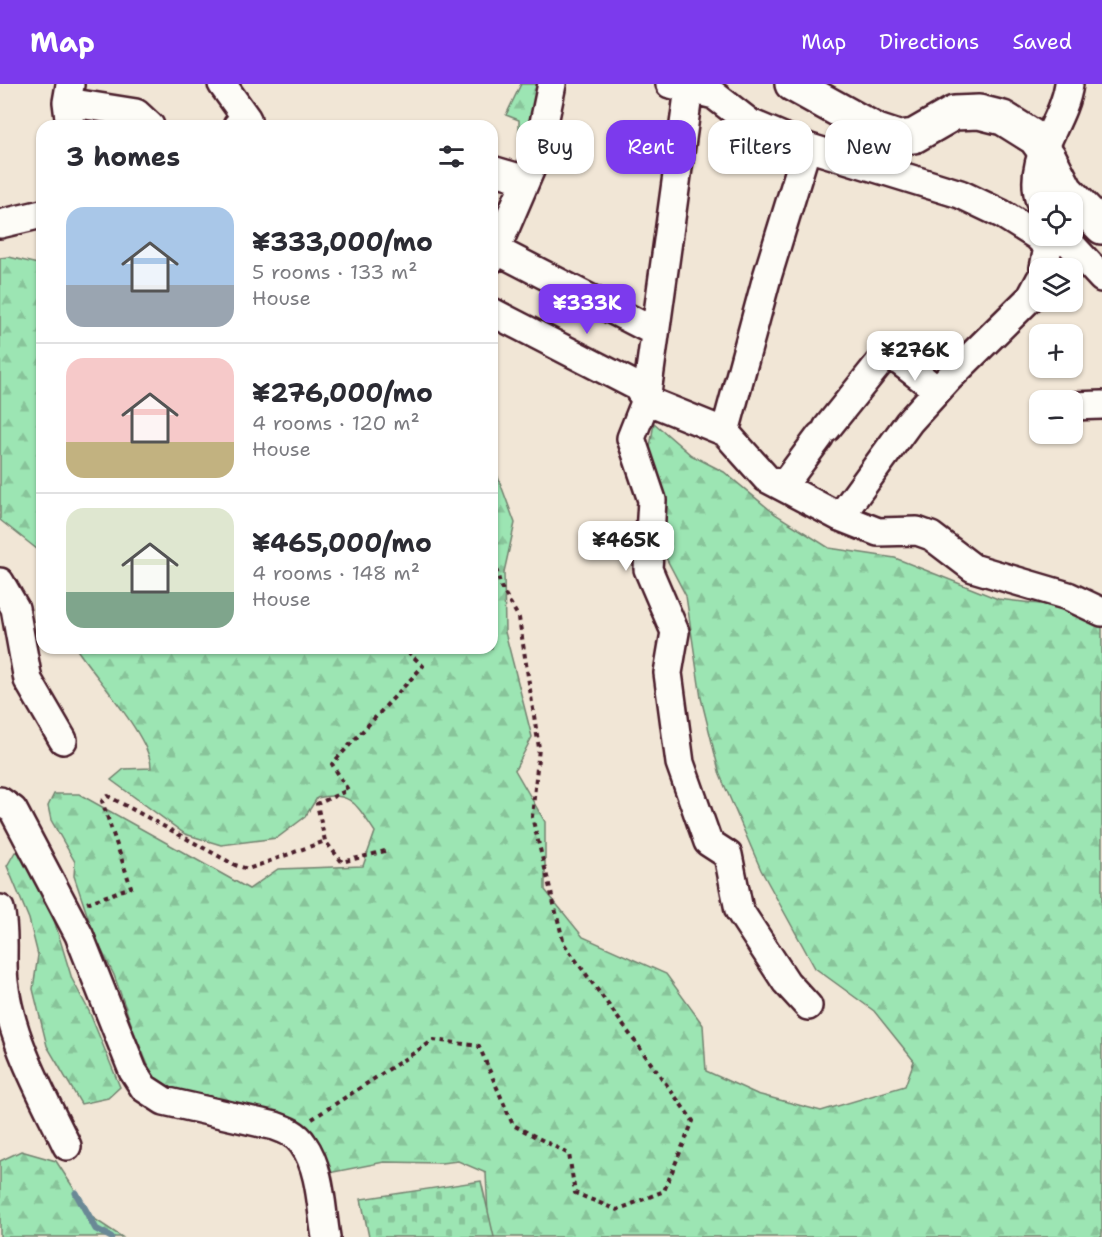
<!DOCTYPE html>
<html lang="en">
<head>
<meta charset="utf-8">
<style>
	body { margin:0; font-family:"Shantell Sans",sans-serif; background:#f7f7f7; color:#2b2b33; height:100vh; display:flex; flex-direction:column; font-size:22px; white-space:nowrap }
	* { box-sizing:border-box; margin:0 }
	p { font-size:20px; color:#7c7c81 }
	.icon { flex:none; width:33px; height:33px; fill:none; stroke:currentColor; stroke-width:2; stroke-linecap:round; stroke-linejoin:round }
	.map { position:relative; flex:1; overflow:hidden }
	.panel { position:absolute; left:36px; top:36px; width:462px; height:534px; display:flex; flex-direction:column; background:#fff; border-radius:18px; box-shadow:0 2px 4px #0004 }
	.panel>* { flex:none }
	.banner { position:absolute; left:516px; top:36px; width:495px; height:54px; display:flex; gap:12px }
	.tools { position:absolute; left:1029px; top:108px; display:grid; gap:12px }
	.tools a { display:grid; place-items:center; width:54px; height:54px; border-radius:12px; background:#fff; box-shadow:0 2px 4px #0004; font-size:30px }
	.price { position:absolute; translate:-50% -51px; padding:0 14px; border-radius:12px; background:#fff; color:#222; font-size:20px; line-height:39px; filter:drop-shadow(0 2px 3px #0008) }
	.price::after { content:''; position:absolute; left:50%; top:36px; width:18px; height:14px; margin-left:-9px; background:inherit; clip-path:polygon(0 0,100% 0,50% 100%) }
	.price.active { background:#7c3aed; color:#fff }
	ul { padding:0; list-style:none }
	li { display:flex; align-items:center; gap:18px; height:150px; padding:0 30px }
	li+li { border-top:2px solid #e1e1e2 }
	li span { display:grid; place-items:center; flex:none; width:168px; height:120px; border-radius:18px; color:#555 }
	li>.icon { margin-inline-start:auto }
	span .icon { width:72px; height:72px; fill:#fffc; stroke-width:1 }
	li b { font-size:26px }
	h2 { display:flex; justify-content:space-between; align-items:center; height:72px; padding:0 30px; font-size:26px }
	.chip { padding:0 21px; border-radius:18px; background:#fff; box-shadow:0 2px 4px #0004; font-size:21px; line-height:54px }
	.chip.active { background:#7c3aed; color:#fff }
	header { display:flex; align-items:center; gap:36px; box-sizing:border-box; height:84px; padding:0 30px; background:#7c3aed; color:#fff }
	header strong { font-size:28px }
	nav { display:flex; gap:33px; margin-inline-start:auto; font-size:21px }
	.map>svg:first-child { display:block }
	.forest { fill:url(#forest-firs); stroke:#73826f; stroke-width:1.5 }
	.cemetery { fill:url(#cemetery-stones); stroke:#73826f; stroke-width:1.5 }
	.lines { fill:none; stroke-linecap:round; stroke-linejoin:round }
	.stream { stroke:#6b8996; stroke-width:7 }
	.minor-casing { stroke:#4a1f2b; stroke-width:32 }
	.major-casing { stroke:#4a1f2b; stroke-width:38 }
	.path { stroke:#4a1f2b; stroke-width:4; stroke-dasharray:4.5 4.5; stroke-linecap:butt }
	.minor { stroke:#fdfcf7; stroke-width:27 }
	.major { stroke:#fdfcf7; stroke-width:33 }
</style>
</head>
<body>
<header>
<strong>Map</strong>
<nav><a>Map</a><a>Directions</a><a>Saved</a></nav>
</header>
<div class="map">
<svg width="1102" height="1153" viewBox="0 0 1102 1153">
	<defs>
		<pattern id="forest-firs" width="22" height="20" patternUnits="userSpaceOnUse" patternTransform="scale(1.5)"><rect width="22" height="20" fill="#9ce5b3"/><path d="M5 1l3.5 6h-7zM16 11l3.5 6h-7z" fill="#88c49a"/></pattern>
		<pattern id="cemetery-stones" width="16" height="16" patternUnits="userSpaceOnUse" patternTransform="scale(1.5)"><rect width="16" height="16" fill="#9ce5b3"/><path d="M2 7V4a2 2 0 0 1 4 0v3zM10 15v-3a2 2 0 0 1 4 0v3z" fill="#88c49a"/></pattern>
	</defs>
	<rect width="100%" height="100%" fill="#f1e6d6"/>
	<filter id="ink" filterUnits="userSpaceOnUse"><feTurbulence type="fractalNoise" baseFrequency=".0167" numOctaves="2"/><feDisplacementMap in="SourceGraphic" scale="12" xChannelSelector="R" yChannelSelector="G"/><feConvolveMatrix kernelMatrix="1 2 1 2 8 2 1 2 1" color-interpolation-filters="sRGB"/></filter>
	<g filter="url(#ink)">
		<path class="forest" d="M521 0H545L531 59 519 57V36L506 31Z
			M9 173 42 181V469L0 436V174Z
			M654 339 691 371 724 388 775 430 829 464 895 474 998 515 1065 523 1102 542V1153H489L486 1089 458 1077 441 1079 384 1078 329 1089 315 1060 170 1010 153 993 134 948 114 891 94 851 74 792 75 778 51 736 48 722 54 710H79L249 805 278 785 363 782 375 748C357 722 352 706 317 714L305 733 277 754 221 761 185 750 111 696 124 685 151 684C152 655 94 592 76 564H492V377L515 439 504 488 505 548 532 653 515 686 545 738V806L583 853 666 890 703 941 706 987 757 1010 821 1027 905 1002 914 977 874 927 815 884 761 786 720 691 701 614 686 512 664 470 667 418 649 369Z
			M15 768 26 770 47 813 72 895 89 927 120 1003 108 1014 81 1020 47 962 33 905 38 871 29 835 7 782Z
			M21 1067 56 1077 93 1134 122 1153H0V1077Z"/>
		<path class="cemetery" d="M481 1097 494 1153H369L361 1115Z"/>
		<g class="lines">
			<path class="stream" d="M76 1109 96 1145 111 1153"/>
			<g class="minor-casing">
				<path id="minor" d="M222 0 247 35 237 42
					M670 0 714 11 750 39 807 63 960 110 1002 130 1037 152 1048 163 1044 184
					M70 1 67 18 70 42
					M689 4 646 316 631 354 652 416 648 485 675 548 668 589 680 679 708 758 728 771 739 826 786 898 808 922
					M67 18 136 29 150 42
					M492 86 526 96
					M1040 118C1026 73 1063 42 1069 0
					M0 140 42 130
					M1063 152 1102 194
					M496 166 655 248
					M492 175 538 68 552 0
					M492 228 636 302 646 316 725 348 766 394 840 433 878 448 917 447 931 452 973 484 1068 512 1102 528
					M1072 322 1102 321
					M827 344 888 268 937 306
					M725 348 767 193 807 63
					M783 402 820 352
					M840 433 909 338 949 294 1031 213 1040 196
					M0 498 15 524 28 596 63 656
					M0 717 13 726 79 851 133 987 144 1004 164 1017 275 1042C286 1046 297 1050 303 1060 321 1085 321 1124 326 1153
					M0 825C6 850 1 873 4 898 11 957 42 1010 67 1062"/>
			</g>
			<g class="major-casing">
				<path id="major" d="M792 0 877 47 898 54 914 52 954 29 979 28 1003 34 1035 54 1049 73 1066 106 1102 143"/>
			</g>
			<path class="path" d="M385 767 342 778 325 757 317 720 348 706 332 680 423 582 404 564
				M87 819 131 803 102 717 108 712 235 781 248 785 325 757
				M312 1035 434 956 479 962 513 1041 569 1070 575 1109 617 1126 664 1107 693 1037 564 860 532 733 539 664 519 534 501 503 492 470"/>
			<use href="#minor" class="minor"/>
			<use href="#major" class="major"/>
		</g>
	</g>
</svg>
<div class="tools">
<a><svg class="icon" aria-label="locate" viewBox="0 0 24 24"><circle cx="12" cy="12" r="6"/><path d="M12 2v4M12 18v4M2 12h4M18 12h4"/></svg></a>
<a><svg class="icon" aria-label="layers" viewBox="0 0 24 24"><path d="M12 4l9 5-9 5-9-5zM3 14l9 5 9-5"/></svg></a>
<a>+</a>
<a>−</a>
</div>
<b class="price active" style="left:587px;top:251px">¥333K</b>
<b class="price" style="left:915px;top:298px">¥276K</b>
<b class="price" style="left:626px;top:488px">¥465K</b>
<div class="banner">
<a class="chip">Buy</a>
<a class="chip active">Rent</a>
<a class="chip">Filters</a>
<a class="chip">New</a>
</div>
<section class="panel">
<h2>3 homes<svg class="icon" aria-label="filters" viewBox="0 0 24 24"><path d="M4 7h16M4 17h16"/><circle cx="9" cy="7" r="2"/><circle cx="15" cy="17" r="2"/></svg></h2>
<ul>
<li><span style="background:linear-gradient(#a9c7e8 65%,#9aa5b1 0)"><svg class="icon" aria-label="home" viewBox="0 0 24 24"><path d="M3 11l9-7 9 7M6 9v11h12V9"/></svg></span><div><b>¥333,000/mo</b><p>5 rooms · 133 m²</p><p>House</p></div></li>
<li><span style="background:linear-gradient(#f6c9c9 70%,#c2b280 0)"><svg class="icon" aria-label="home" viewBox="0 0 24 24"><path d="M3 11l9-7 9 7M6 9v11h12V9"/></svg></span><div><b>¥276,000/mo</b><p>4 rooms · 120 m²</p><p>House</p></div></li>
<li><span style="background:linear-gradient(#dfe7d0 70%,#7fa58c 0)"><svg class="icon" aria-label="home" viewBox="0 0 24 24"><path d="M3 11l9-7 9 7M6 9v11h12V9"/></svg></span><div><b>¥465,000/mo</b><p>4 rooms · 148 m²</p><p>House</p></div></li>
</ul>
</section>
</div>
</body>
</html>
